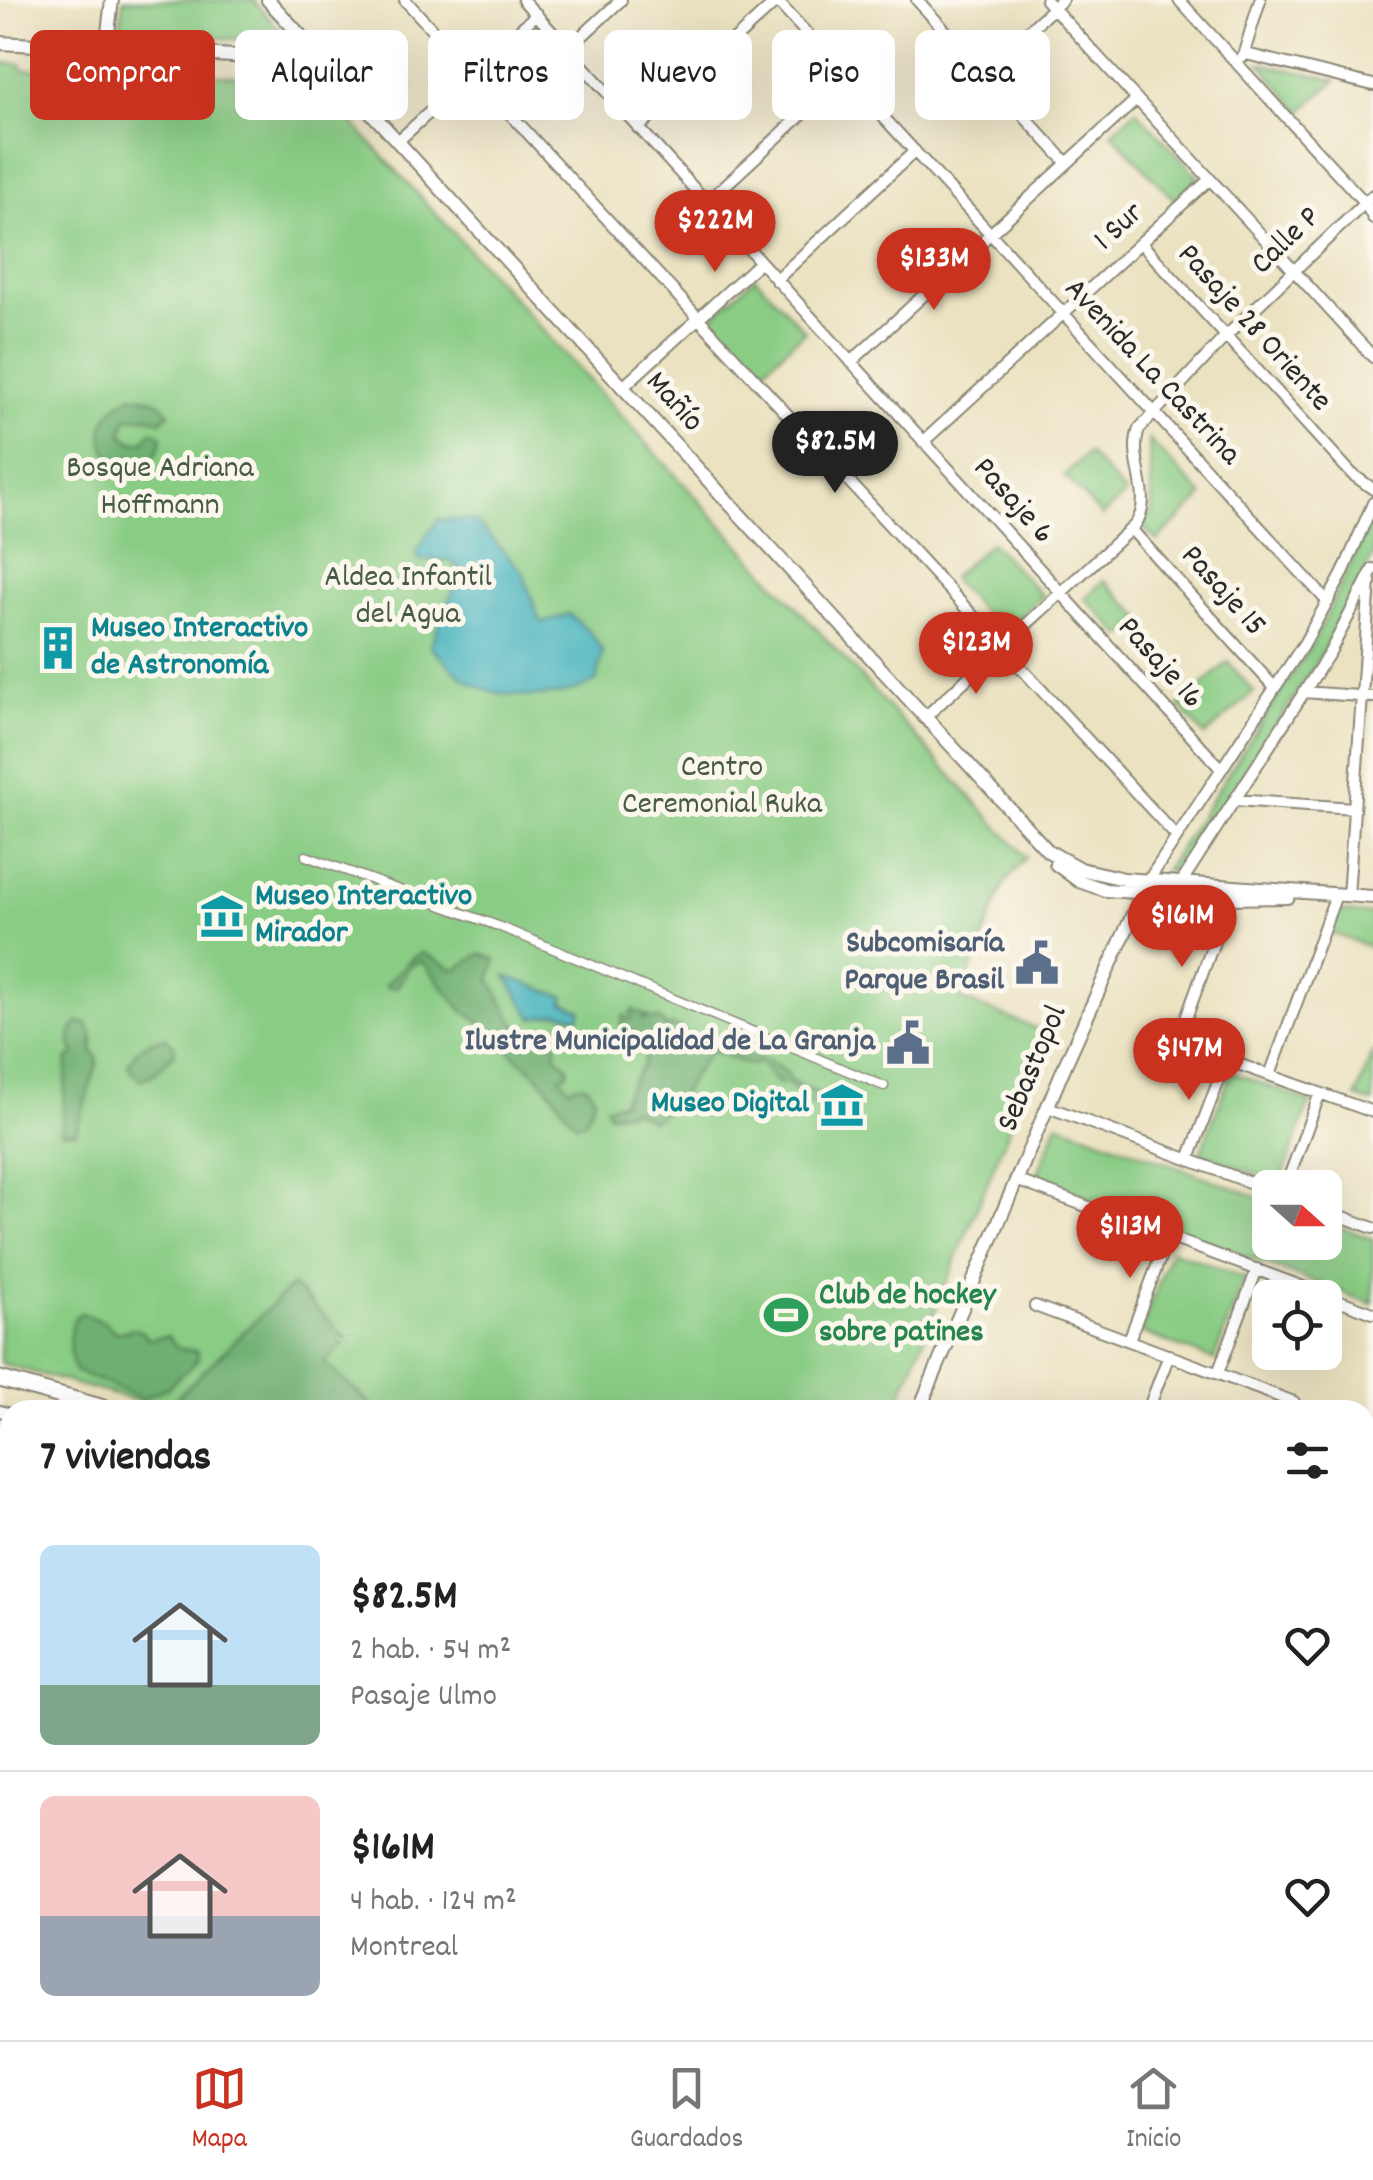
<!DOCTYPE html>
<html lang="es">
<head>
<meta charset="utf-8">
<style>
	body { margin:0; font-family:Dekko,sans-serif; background:#f6f6f6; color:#222; height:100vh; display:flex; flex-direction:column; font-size:38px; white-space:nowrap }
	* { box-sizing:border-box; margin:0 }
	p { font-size:32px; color:#767676 }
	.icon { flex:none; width:55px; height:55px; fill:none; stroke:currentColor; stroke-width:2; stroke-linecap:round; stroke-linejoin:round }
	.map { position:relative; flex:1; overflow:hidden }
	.details { position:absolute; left:0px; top:1400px; width:1375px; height:640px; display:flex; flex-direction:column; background:#fff; border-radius:30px 30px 0 0; box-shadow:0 10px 40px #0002 }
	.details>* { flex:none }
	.top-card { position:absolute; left:30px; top:30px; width:1315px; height:90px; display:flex; gap:20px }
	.needle { width:65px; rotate:111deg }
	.fabs { position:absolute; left:1252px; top:1170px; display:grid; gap:20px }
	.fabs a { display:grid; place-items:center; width:90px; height:90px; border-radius:15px; background:#fff; box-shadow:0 10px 40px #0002; font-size:50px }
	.price { position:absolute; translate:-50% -85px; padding:0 22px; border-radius:35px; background:#c8321e; color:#fff; font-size:32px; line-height:65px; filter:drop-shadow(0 2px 5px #0008) }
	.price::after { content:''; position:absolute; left:50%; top:60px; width:30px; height:22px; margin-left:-15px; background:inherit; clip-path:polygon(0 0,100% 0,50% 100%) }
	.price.active { background:#222; color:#fff }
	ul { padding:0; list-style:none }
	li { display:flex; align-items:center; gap:30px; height:250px; padding:0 40px }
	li+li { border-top:2px solid #e0e0e0 }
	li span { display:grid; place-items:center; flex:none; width:280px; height:200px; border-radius:15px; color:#555 }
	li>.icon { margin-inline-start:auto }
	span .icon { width:120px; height:120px; fill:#fffc; stroke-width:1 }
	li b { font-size:42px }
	h2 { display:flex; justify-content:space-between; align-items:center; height:120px; padding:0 40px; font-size:42px }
	.pill { padding:0 35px; border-radius:15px; background:#fff; box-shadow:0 10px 40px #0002; font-size:35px; line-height:90px }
	.pill.active { background:#c8321e; color:#fff }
	.dock { display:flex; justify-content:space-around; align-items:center; height:140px; border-top:2px solid #e0e0e0; background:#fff; font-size:28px; color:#767676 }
	.dock a { display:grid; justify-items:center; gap:5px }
	.dock .active { color:#c8321e }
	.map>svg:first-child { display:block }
	.green { fill:#89cc84; stroke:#5a7c58; stroke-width:2.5 }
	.forest { fill:#6eb072; stroke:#4c6e4e; stroke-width:2.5 }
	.water { fill:#44b3be; stroke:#386f74; stroke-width:2.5 }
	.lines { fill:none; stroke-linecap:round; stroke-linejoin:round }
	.pedestrian-casing { stroke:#8b8676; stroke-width:11 }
	.minor-casing { stroke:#8b8676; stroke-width:14 }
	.tertiary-casing { stroke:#8b8676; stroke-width:16 }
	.secondary-casing { stroke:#8b8676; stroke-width:19 }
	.primary-casing { stroke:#8b8676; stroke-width:21 }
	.pedestrian { stroke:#fff; stroke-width:8 }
	.minor { stroke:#fff; stroke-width:10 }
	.tertiary { stroke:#fff; stroke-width:12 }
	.secondary { stroke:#fff; stroke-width:15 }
	.primary { stroke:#fff; stroke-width:18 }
	.labels { text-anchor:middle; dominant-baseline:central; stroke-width:10; stroke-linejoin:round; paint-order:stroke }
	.street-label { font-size:32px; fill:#2b2b2b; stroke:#fbf7ec }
	.park-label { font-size:32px; fill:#475b46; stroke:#fbf7ec }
	.culture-label { font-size:32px; font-weight:bold; fill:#0d838f; stroke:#fbf7ec; text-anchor:start }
	.service-label { font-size:32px; font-weight:bold; fill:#4e5e75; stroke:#fbf7ec; text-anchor:end }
	.leisure-label { font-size:32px; font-weight:bold; fill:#27864d; stroke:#fbf7ec; text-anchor:start }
</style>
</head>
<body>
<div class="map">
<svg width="1373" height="2040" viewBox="0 0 1373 2040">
	<rect width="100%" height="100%" fill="#fbf7ec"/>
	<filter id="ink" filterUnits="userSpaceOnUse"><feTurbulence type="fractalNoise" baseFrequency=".01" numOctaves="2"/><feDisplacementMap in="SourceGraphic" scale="20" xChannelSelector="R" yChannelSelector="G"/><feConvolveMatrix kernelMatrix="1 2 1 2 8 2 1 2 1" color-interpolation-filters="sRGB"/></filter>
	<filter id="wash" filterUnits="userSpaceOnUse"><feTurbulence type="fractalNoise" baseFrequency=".0048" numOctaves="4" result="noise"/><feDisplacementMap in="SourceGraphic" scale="40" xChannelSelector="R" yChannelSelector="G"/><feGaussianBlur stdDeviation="2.25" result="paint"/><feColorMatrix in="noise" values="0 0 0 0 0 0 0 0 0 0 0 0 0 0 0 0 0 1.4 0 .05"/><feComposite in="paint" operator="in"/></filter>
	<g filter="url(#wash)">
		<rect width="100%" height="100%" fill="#ebe2c1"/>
		<path class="green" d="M123 0H253L291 43 120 30Z
			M0 63 20 64 23 69 114 74 124 68 315 82 1026 857 1004 884 960 999 1048 1033 895 1410H169L0 1363Z
			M1260 63 1336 80 1301 112Z
			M1136 110 1199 178 1175 201 1112 133Z
			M755 277 805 331 760 373 710 319Z
			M1149 440 1203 496 1157 541 1140 524 1152 513Z
			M1088 453 1126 494 1102 516 1064 475Z
			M1373 517V556L1348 604 1319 659 1180 873 1165 871 1314 641Z
			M991 542 1042 596 1002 633 951 578Z
			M1104 580 1142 618 1123 637 1085 598Z
			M1228 662 1254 692 1205 736 1179 706Z
			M1337 911 1373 915V948L1331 933Z
			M1373 1051V1103L1356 1097Z
			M1231 1072 1310 1102 1280 1183 1200 1153Z
			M1058 1123 1270 1201V1242H1325V1221L1373 1239V1304L1036 1178Z
			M1171 1250 1245 1278 1214 1360 1140 1332Z"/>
		<path class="forest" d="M132 395C146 397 163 400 169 413L161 421 148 417 127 418 122 432C128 442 133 443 144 441L152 431 162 436C150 507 55 438 132 395Z
			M423 953 455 970 480 954 496 959 490 979C502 998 521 1051 548 1036L556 1043V1056L568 1066V1073L560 1077 569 1088 577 1084 587 1086 595 1097 585 1121 577 1124C567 1116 560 1102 552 1092 537 1073 517 1056 497 1042 492 1030 475 1017 463 1011L422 961 411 965 397 987 387 988 385 985 413 957Z
			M633 1010 647 1016 643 1019H658L668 1028 671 1025 681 1028 684 1033 699 1036 723 1049 767 1060 787 1073 792 1082 817 1093 819 1103 810 1105 788 1083H777L760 1063C741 1069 728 1052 709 1052 696 1071 673 1112 651 1120L634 1110 609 1114 606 1106 622 1102C628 1083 639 1076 645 1059L633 1031 620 1024 624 1015 627 1020 632 1018 630 1012Z
			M79 1022 87 1024C92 1033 95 1039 92 1048L98 1061 76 1132H61L68 1058 75 1054C68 1042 69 1031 79 1022Z
			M166 1038 174 1046 175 1053 154 1074 140 1080 128 1066C135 1048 147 1040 166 1038Z
			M292 1285 348 1339 325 1363 377 1410H178L175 1399Z
			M82 1313 107 1324 116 1333C129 1330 140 1325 148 1339L168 1336 178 1348 198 1352 197 1361 168 1387 143 1399 75 1371C68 1352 67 1336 75 1317Z"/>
		<path class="water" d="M438 519 475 521 523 572 538 616 543 623 569 614 591 633 603 652 596 681C561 701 500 702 465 679 453 670 442 657 430 646L460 574 459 568 449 560H420L416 552Z
			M506 976 565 997 563 1002 581 1010 579 1017 559 1013 533 1018Z"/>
	</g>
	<g filter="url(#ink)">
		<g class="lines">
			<g class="pedestrian-casing">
				<path id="pedestrian" d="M306 856 498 926 884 1086"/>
			</g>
			<g class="minor-casing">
				<path id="minor" d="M405 0 1177 837
					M523 0 1221 769
					M776 0 1328 602
					M917 0 1067 163
					M1046 0 1373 357
					M1179 0 1365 203 1373 218
					M567 50 621 0
					M1246 54 1373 85
					M1243 56 1260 0
					M984 72 1062 0
					M638 128 777 1
					M397 142 537 14
					M706 203 845 75
					M1141 243 1352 474 1373 489
					M776 280 915 151
					M851 362 1137 99
					M622 388 760 262
					M923 442 1210 179
					M1131 529 1275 688
					M1303 692 1373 697
					M924 718 1135 525C1156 496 1127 461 1139 429L1226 336 1373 195
					M1234 800 1354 808
					M1148 881 1305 642 1342 575 1373 503
					M1181 883 1330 652 1373 569
					M1348 896 1370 581
					M1162 1037 1373 1112
					M1177 1043 1230 898
					M1270 1075 1336 895
					M1048 1107 1270 1190
					M1189 1159 1226 1061
					M1016 1180 1373 1313
					M1285 1188 1320 1093
					M1325 1210 1373 1228
					M1035 1306 1294 1402
					M1129 1340 1168 1237
					M1218 1373 1257 1269
					M1148 1410 1169 1355
					M0 1411 10 1414
					M0 1519 10 1522
					M0 1599 10 1602
					M0 1717 10 1720
					M1365 1786 1373 1788
					M0 1951 10 1917
					M675 2030 677 2040
					M318 2040 321 2030"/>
			</g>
			<g class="tertiary-casing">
				<path id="tertiary" d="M268 0 1048 851 1080 869 1124 879 1373 897
					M0 43 323 61
					M106 49 112 0
					M1056 864 1079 881 1105 890 1230 898 1288 897
					M919 1410 1066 1063 1148 881
					M0 1863 10 1864
					M498 2040 501 2030"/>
			</g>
			<g class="secondary-casing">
				<path id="secondary" d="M0 1379 111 1410
					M1365 1469 1373 1448
					M1365 1537 1373 1515
					M1365 1759 1373 1762
					M1041 2030 1044 2040"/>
			</g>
			<g class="primary-casing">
				<path id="primary" d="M1365 2020 1373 2017
					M1296 2040 1330 2030"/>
			</g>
			<use href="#pedestrian" class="pedestrian"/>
			<use href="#minor" class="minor"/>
			<use href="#tertiary" class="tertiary"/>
			<use href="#secondary" class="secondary"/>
			<use href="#primary" class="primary"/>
		</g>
	</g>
	<defs>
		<g id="building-bare" transform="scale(3.45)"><path d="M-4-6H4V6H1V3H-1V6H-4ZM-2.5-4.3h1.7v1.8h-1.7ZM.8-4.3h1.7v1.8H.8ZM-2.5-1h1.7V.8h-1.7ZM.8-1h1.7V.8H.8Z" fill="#0f9aa8" stroke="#fbf7ec" stroke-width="2.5" paint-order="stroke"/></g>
		<g id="museum-bare" transform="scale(3.45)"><path d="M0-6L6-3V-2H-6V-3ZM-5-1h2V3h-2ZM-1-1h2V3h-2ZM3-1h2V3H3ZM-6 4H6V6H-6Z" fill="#0f9aa8" stroke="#fbf7ec" stroke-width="2.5" paint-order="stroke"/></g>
		<g id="civic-bare" transform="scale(3.45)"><path d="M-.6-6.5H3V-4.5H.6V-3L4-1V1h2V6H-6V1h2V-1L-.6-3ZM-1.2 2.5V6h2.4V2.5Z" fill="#5c6f8a" stroke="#fbf7ec" stroke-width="2.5" paint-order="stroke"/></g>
		<g id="stadium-bare" transform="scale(3.45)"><path d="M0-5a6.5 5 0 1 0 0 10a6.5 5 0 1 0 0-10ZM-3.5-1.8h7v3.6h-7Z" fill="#2e9e5b" stroke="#fbf7ec" stroke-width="2.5" paint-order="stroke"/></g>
	</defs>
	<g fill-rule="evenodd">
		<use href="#building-bare" x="58" y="648"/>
		<use href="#museum-bare" x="222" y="916"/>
		<use href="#civic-bare" x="1037" y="963"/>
		<use href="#civic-bare" x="908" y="1043"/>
		<use href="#museum-bare" x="842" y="1105"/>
		<use href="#stadium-bare" x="786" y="1315"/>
	</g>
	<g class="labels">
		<g class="street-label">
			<text transform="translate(1120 228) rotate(-43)">1 Sur</text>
			<text transform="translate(1287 242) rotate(-44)">Calle P</text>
			<text transform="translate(1253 329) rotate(48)">Pasaje 28 Oriente</text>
			<text transform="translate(1151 373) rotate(47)">Avenida La Castrina</text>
			<text transform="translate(673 403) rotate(48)">Mañío</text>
			<text transform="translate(1012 502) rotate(48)">Pasaje 6</text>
			<text transform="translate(1222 592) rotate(48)">Pasaje 15</text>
			<text transform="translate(1159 664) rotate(48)">Pasaje 16</text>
			<text transform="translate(1034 1069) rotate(-67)">Sebastopol</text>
		</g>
		<g class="park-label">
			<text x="160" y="470">Bosque Adriana<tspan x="160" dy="37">Hoffmann</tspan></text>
			<text x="408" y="579">Aldea Infantil<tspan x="408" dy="37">del Agua</tspan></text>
			<text x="722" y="769">Centro<tspan x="722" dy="37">Ceremonial Ruka</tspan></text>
		</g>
		<g class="culture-label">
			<text x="91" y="630">Museo Interactivo<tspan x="91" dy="37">de Astronomía</tspan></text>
			<text x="255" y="898">Museo Interactivo<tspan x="255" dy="37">Mirador</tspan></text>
			<text x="809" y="1105" text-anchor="end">Museo Digital</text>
		</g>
		<g class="service-label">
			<text x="1004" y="945">Subcomisaría<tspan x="1004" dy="37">Parque Brasil</tspan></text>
			<text x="875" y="1043">Ilustre Municipalidad de La Granja</text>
		</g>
		<g class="leisure-label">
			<text x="819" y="1297">Club de hockey<tspan x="819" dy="37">sobre patines</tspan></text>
		</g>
	</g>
</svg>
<div class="fabs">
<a><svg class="needle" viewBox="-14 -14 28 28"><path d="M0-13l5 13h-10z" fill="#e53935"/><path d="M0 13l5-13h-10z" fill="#767676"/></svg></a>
<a><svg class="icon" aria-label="locate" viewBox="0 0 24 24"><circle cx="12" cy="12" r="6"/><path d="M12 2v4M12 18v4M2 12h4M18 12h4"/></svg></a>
</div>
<b class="price" style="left:715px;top:275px">$222M</b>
<b class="price" style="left:934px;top:313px">$133M</b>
<b class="price active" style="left:835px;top:496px">$82.5M</b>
<b class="price" style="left:976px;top:697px">$123M</b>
<b class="price" style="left:1182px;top:970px">$161M</b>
<b class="price" style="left:1189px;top:1103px">$147M</b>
<b class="price" style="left:1130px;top:1281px">$113M</b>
<div class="top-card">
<a class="pill active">Comprar</a>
<a class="pill">Alquilar</a>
<a class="pill">Filtros</a>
<a class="pill">Nuevo</a>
<a class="pill">Piso</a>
<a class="pill">Casa</a>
</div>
<section class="details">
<h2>7 viviendas<svg class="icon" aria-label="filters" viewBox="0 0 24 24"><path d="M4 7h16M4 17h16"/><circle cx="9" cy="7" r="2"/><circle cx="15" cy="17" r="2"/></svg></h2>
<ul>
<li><span style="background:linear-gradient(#bfe0f5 70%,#7fa58c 0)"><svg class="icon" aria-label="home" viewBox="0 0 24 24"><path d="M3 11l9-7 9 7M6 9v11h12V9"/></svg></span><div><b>$82.5M</b><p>2 hab. · 54 m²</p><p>Pasaje Ulmo</p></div><svg class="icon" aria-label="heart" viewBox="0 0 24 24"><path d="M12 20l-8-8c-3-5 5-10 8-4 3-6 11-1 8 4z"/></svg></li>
<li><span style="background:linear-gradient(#f6c9c9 60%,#9aa5b1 0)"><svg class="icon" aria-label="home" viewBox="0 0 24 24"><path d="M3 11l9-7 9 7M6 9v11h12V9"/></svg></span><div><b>$161M</b><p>4 hab. · 124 m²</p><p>Montreal</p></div><svg class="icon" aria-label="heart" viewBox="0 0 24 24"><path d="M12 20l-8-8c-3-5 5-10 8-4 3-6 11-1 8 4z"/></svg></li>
</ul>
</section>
</div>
<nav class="dock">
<a class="active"><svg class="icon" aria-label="map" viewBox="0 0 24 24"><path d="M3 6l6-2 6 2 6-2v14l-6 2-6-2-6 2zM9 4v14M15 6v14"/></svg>Mapa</a>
<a><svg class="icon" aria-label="saved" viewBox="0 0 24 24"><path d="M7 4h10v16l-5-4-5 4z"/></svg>Guardados</a>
<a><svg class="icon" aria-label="home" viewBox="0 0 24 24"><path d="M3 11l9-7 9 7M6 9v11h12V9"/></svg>Inicio</a>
</nav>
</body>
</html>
